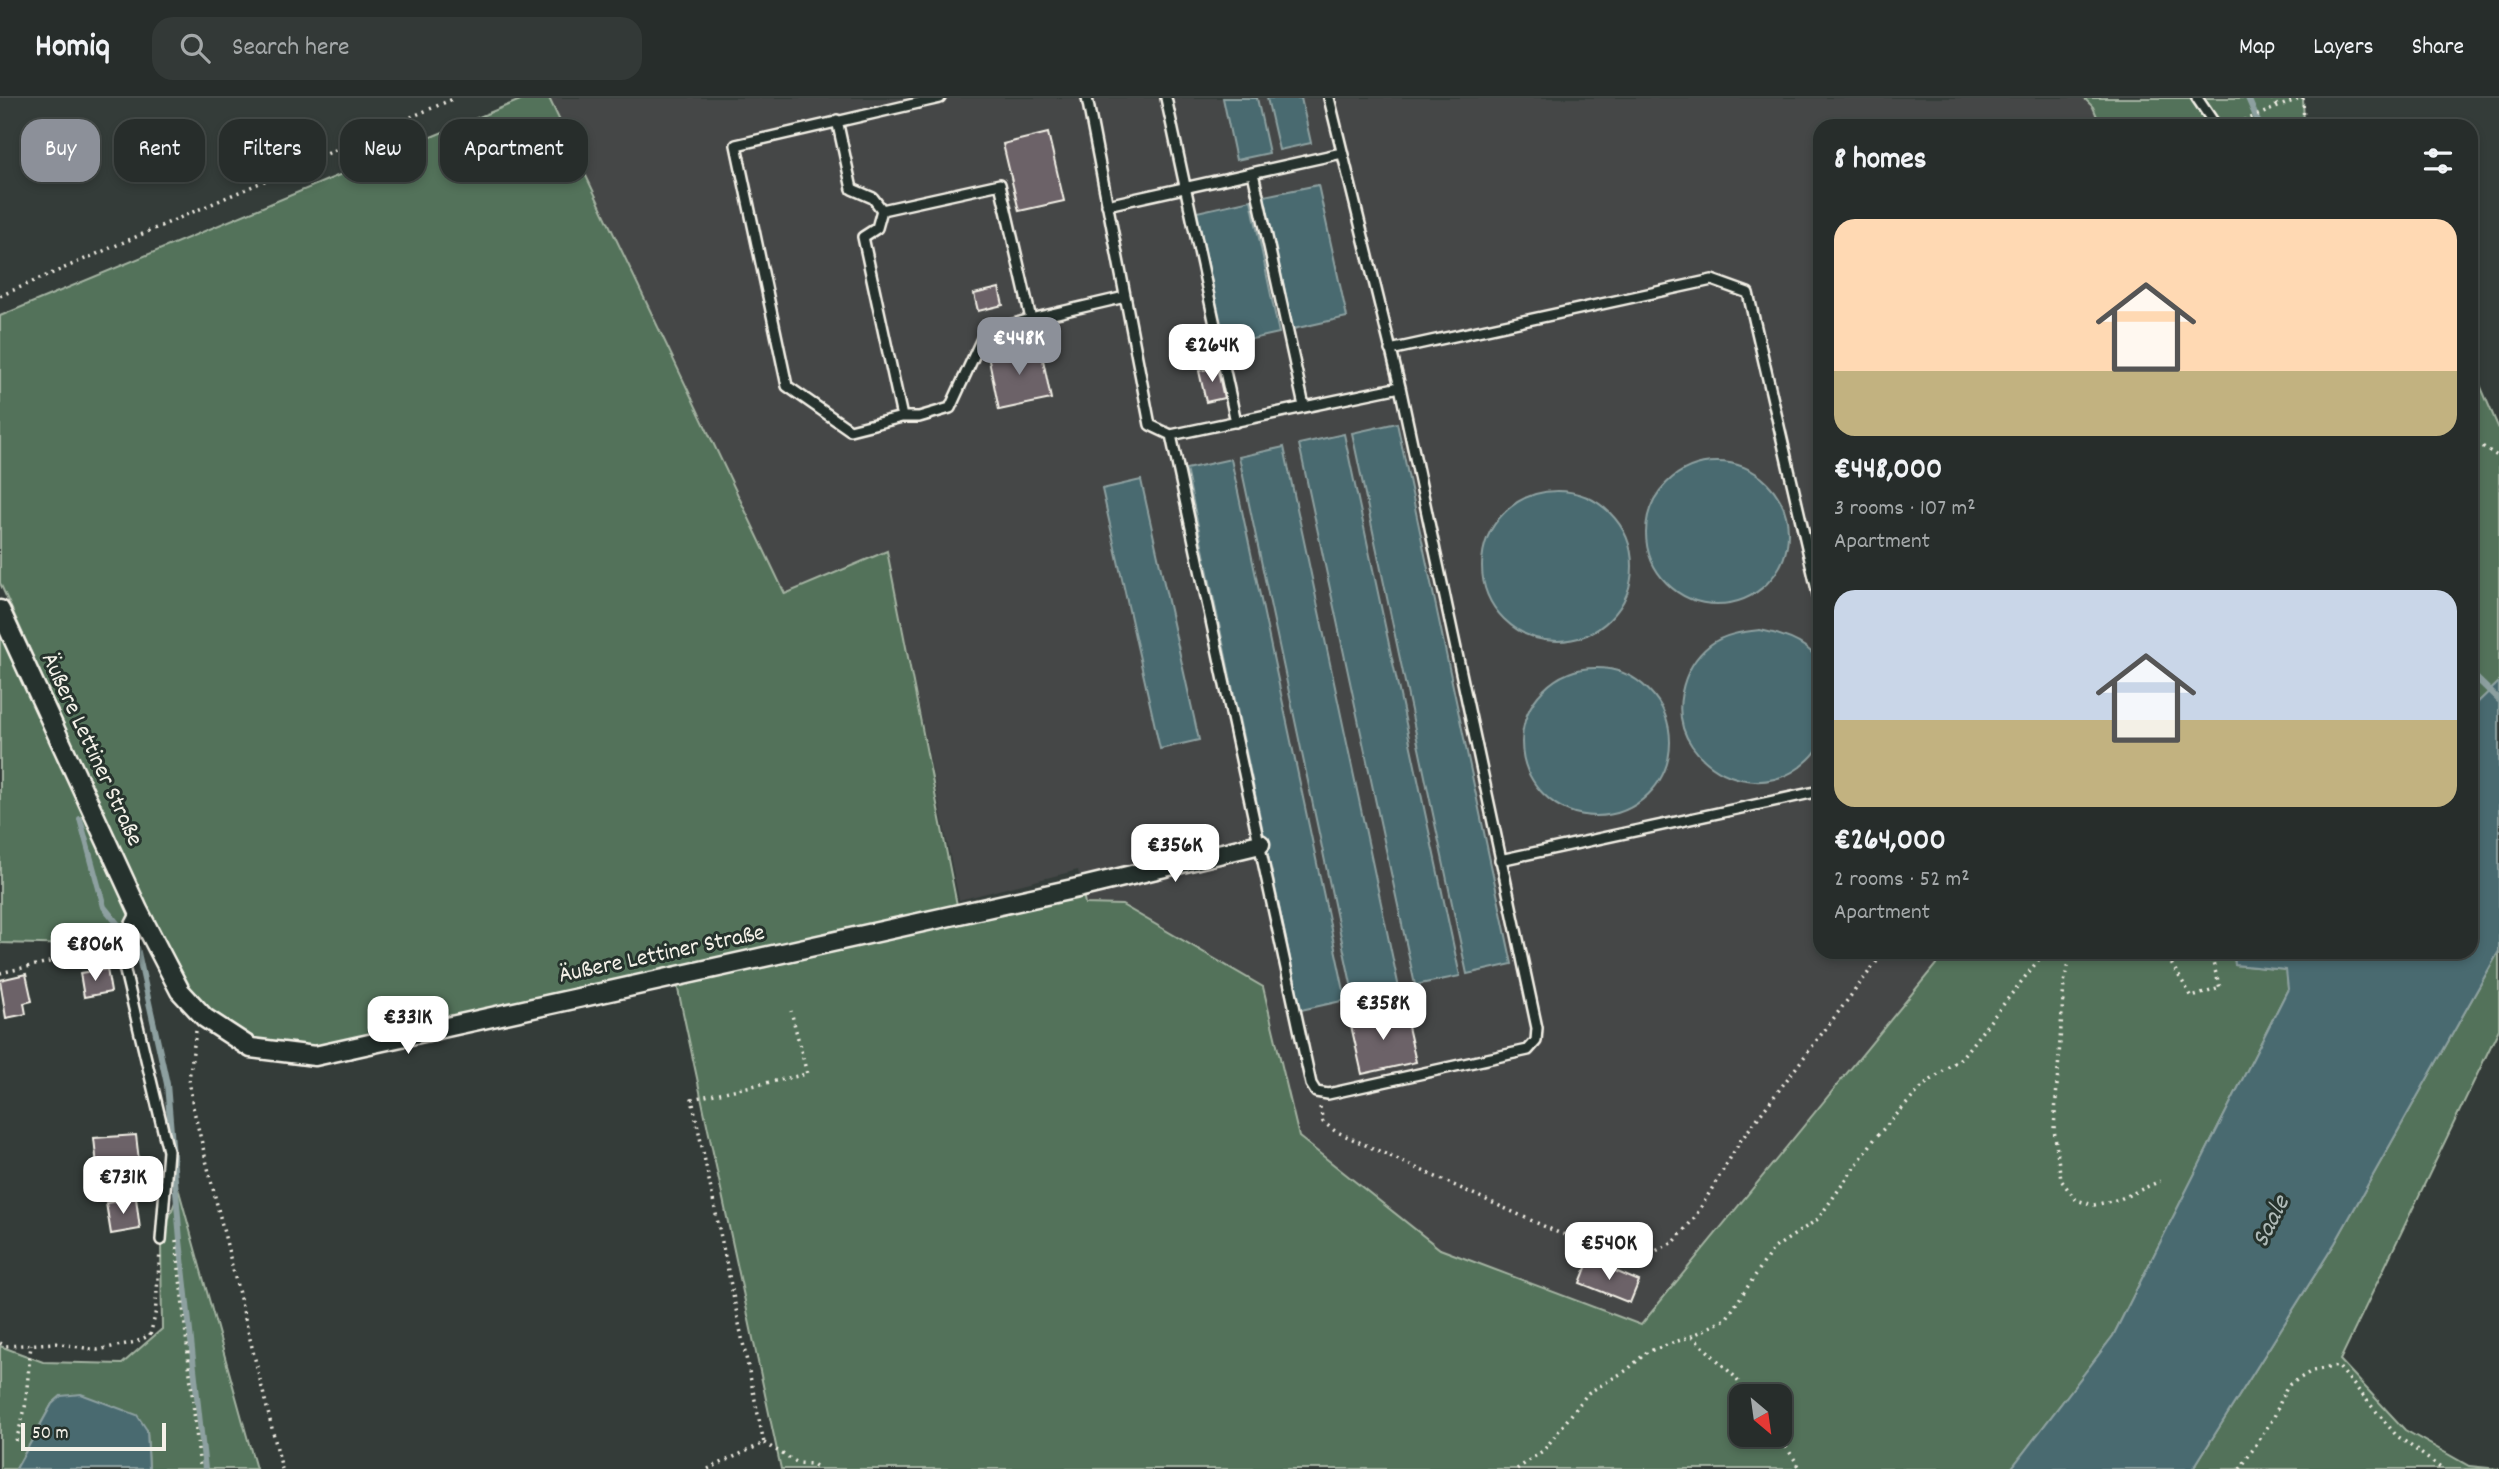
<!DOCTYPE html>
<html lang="en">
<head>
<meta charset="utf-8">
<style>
	body { margin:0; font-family:Dekko,sans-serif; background:#333937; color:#f1f3f6; height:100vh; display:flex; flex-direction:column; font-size:26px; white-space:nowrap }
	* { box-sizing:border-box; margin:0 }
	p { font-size:23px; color:#a4a8a9 }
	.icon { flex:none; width:38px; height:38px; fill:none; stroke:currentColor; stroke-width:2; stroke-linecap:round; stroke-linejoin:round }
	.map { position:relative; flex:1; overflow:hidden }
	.panel { position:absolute; left:1813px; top:21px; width:665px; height:840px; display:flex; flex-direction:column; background:#272d2b; border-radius:21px; box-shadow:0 4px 10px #0003,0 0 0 2px #434947 }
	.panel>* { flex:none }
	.banner { position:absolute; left:21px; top:21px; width:665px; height:63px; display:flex; gap:14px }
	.needle { width:46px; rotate:151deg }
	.controls { position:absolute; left:1729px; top:1286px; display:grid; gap:14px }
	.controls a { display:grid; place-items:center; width:63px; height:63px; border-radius:14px; background:#272d2b; box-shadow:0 4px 10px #0003,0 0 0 2px #434947; font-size:35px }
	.scale { position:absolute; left:21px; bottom:18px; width:145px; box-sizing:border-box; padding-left:7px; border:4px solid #f4f1e8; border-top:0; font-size:19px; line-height:24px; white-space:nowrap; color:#f4f1e8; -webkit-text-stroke:5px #26332d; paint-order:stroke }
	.price { position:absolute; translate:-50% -60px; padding:0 16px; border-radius:14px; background:#fff; color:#222; font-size:23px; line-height:46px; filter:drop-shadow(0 2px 4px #0008) }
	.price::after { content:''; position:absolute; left:50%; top:42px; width:21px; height:16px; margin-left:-10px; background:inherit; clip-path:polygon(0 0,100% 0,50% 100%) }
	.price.selected { background:#8c9099; color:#fff }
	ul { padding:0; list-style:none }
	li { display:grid; align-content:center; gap:14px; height:371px; padding:0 21px }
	li span { display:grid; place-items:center; height:217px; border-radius:21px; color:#555 }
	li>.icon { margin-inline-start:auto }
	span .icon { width:126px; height:126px; fill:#fffc; stroke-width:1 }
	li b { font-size:30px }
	h2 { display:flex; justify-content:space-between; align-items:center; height:84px; padding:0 21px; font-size:30px }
	.pill { padding:0 24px; border-radius:21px; background:#272d2b; box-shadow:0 4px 10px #0003,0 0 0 2px #434947; font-size:24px; line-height:63px }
	.pill.selected { background:#8c9099; color:#fff }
	header { display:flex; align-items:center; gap:42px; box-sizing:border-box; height:98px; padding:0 35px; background:#272d2b; border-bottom:2px solid #434947 }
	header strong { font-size:33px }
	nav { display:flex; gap:38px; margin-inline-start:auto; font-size:24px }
	.search { width:490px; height:63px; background:#333937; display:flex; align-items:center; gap:18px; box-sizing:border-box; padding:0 24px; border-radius:21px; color:#a4a8a9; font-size:26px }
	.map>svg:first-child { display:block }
	.built { fill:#454747 }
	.green { fill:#52725a; stroke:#a3b2a1; stroke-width:2; fill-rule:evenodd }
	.water { fill:#496a70; stroke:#8da0a0; stroke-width:2 }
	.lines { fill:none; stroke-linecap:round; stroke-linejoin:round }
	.stream { stroke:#8da0a0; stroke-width:6 }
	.building { fill:#6c6268; stroke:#f4f1e8; stroke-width:2 }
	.service-casing { stroke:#f4f1e8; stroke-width:14 }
	.minor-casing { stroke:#f4f1e8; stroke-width:23 }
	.path { stroke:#f4f1e8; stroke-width:3.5; stroke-dasharray:2 5; stroke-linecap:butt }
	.service { stroke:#26332d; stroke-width:9 }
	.minor { stroke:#26332d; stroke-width:18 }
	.labels { text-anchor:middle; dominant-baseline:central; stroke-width:6; stroke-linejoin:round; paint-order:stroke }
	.street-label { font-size:24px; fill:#f4f1e8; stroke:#26332d }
	.water-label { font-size:26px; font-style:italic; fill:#b0bbb8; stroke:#26332d }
</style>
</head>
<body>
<header>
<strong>Homiq</strong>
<div class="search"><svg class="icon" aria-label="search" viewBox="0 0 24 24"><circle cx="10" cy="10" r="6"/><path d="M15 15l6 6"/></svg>Search here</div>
<nav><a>Map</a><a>Layers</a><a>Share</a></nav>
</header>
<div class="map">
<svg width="2499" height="1371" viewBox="0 0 2499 1371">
	<rect width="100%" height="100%" fill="#343c39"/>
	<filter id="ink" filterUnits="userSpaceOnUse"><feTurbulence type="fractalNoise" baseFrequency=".0143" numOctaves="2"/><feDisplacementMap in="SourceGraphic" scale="14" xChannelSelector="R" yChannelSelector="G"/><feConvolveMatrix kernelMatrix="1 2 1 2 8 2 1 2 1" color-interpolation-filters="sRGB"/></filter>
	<g filter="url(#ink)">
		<path class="built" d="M549 0H2084L2093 9 2101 28H1820V854H1946L1642 1227 1440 1151 1299 1039 1263 889 1122 807 1084 806 1078 772 959 802 887 453 785 496Z"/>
		<path class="green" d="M525 0H549L785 496 887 453 957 807 1073 783 1082 789 1085 806 1122 807 1263 889 1299 1039 1440 1151 1641 1227 1946 854H2234L2235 867 2287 872 2288 891 2113 1238 2011 1371H781L676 882 319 953 262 948 227 931 197 901 145 807 0 485V218ZM1741 1298H1780V1337H1741Z
			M2084 0H2303L2304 28H2101L2093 9Z
			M2471 266 2499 331V584L2471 611Z
			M0 512 138 812 119 848 0 845Z
			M2499 853V931L2340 1262 2405 1332 2469 1368 2499 1371H2193L2335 1145Z
			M179 1093 256 1371H149L147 1332 61 1298 52 1306 16 1371H0V1248L43 1264 122 1266 162 1231 161 1142Z"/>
		<path class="water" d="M1223 0H1257L1269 55 1236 62Z
			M1267 0H1301L1311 45 1279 52Z
			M1318 87 1347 219 1293 231 1264 98Z
			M1251 102 1279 235 1225 247 1197 114Z
			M1397 325 1512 866 1467 876 1352 335Z
			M1344 336 1460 878 1415 887 1299 346Z
			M1284 349 1399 890 1354 900 1239 359Z
			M1231 361 1346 902 1301 912 1186 371Z
			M1646 435a71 71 0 1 1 142 0a71 71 0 1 1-142 0Z
			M1141 382 1199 642 1160 651 1102 391Z
			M1482 468a75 75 0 1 1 150 0a75 75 0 1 1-150 0Z
			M1760 532C1780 536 1815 545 1820 570 1822 583 1820 599 1820 613 1820 623 1823 641 1818 650 1814 658 1807 663 1800 669 1764 695 1717 683 1692 648 1670 617 1681 570 1710 547 1724 536 1742 534 1760 532Z
			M1522 644a74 74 0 1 1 148 0a74 74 0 1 1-148 0Z
			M2499 584V853L2335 1145 2193 1371H2011L2113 1238 2288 891 2286 872 2235 867 2234 854H2471V611Z
			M81 1296 137 1317 147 1332 149 1371H16L52 1306 61 1298Z"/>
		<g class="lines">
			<path class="stream" d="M2248 0 2260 28
				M2471 575 2499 602
				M80 721 104 809 137 850 167 986 180 1142 205 1371"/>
		</g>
		<path class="building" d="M1048 35 1064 103 1019 113 1003 46Z
			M999 190 1003 207 978 213 974 196Z
			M1040 247 1051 301 999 312 988 257Z
			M1217 269 1224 300 1206 304 1199 273Z
			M107 871 111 894 84 899 80 875Z
			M26 876 32 903 24 905 26 916 6 920 0 882Z
			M1404 911 1416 964 1362 976 1350 923Z
			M136 1037 139 1063 97 1068 94 1040Z
			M136 1100 140 1131 111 1136 106 1105Z
			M1589 1162 1639 1183 1630 1205 1580 1185Z"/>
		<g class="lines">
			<g class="service-casing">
				<path id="service" d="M1087 0 1150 327 1171 337 1400 289
					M1166 0 1236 324
					M2197 0 2216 28
					M837 22 852 91 873 100 882 112 877 130 863 139 902 319 850 332 787 288 736 47 940 0
					M1253 75 1304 308
					M1107 107 1342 55
					M882 112 1000 86 1031 221 1125 199
					M1390 252 1712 182 1748 195 1820 505
					M902 319H919L950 310 985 234 1031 221
					M1171 337 1311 986 1316 994 1328 996 1528 952 1536 943 1537 930 1400 289 1329 0
					M1500 762 1820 693
					M138 812 119 848 168 1053 161 1142"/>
			</g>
			<g class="minor-casing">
				<path id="minor" d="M0 512 138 812 180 893 205 920 251 950 315 958 1082 789 1260 746"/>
			</g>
			<path class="path" d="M2272 0 2278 9
				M2303 0 2304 28
				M2231 28 2300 0
				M0 198 455 0
				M2471 341 2499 359
				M2070 854 2064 885 2054 1031 2061 1082 2076 1102 2094 1107 2120 1101 2160 1083
				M2164 854 2192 899 2220 890 2210 854
				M0 875 107 851
				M196 933 189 981 193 1009 282 1371
				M1320 1009 1323 1024 1335 1033 1559 1135 1625 1156 1652 1155 1675 1143 1695 1119 1741 1042 1884 854
				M176 1142 200 1371
				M1692 1238 1734 1278 1749 1298
				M0 1245 6 1248 55 1245 97 1252 136 1244 150 1237 155 1218 160 1154
				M1778 1337 1801 1371
				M16 1343 25 1311 31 1246
				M764 1345 798 1365 813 1366 820 1371
				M708 1371 764 1345 692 1001 807 976 791 913
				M1517 1371 1544 1352 1588 1295 1627 1272 1647 1254 1692 1238 1726 1221 1773 1151 1818 1121 1876 1039 1923 988 1961 960 2040 860 2049 854
				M2240 1371 2274 1319 2287 1288 2312 1273 2338 1268 2396 1337 2442 1371"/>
			<use href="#service" class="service"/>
			<use href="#minor" class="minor"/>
		</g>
	</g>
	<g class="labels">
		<g class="street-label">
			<text transform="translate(91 652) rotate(65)">Äußere Lettiner Straße</text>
			<text transform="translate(662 857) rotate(-12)">Äußere Lettiner Straße</text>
		</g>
		<g class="water-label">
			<text transform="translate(2272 1124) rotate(-63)">Saale</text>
		</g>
	</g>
</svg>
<div class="controls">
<a><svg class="needle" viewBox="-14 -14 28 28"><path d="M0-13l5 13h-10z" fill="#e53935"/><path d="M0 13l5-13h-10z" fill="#a4a8a9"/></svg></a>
</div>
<div class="scale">50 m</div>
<b class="price selected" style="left:1019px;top:279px">€448K</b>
<b class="price" style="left:1212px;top:286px">€264K</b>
<b class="price" style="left:1175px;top:786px">€356K</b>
<b class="price" style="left:95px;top:885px">€806K</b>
<b class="price" style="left:1383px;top:944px">€358K</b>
<b class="price" style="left:408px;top:958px">€331K</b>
<b class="price" style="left:123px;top:1118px">€731K</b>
<b class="price" style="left:1609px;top:1184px">€540K</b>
<div class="banner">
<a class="pill selected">Buy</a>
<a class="pill">Rent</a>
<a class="pill">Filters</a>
<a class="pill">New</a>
<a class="pill">Apartment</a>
</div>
<section class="panel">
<h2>8 homes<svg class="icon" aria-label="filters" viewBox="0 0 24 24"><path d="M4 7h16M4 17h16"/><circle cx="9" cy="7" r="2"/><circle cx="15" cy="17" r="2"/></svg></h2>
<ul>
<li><span style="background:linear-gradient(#ffd9b3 70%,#c2b280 0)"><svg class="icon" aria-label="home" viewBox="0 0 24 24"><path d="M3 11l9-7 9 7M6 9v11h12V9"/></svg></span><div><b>€448,000</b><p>3 rooms · 107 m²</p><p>Apartment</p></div></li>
<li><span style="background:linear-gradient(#c9d6e8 60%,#c2b280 0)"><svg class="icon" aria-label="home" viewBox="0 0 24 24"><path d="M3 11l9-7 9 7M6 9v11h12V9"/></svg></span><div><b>€264,000</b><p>2 rooms · 52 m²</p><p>Apartment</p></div></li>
</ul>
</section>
</div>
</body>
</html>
